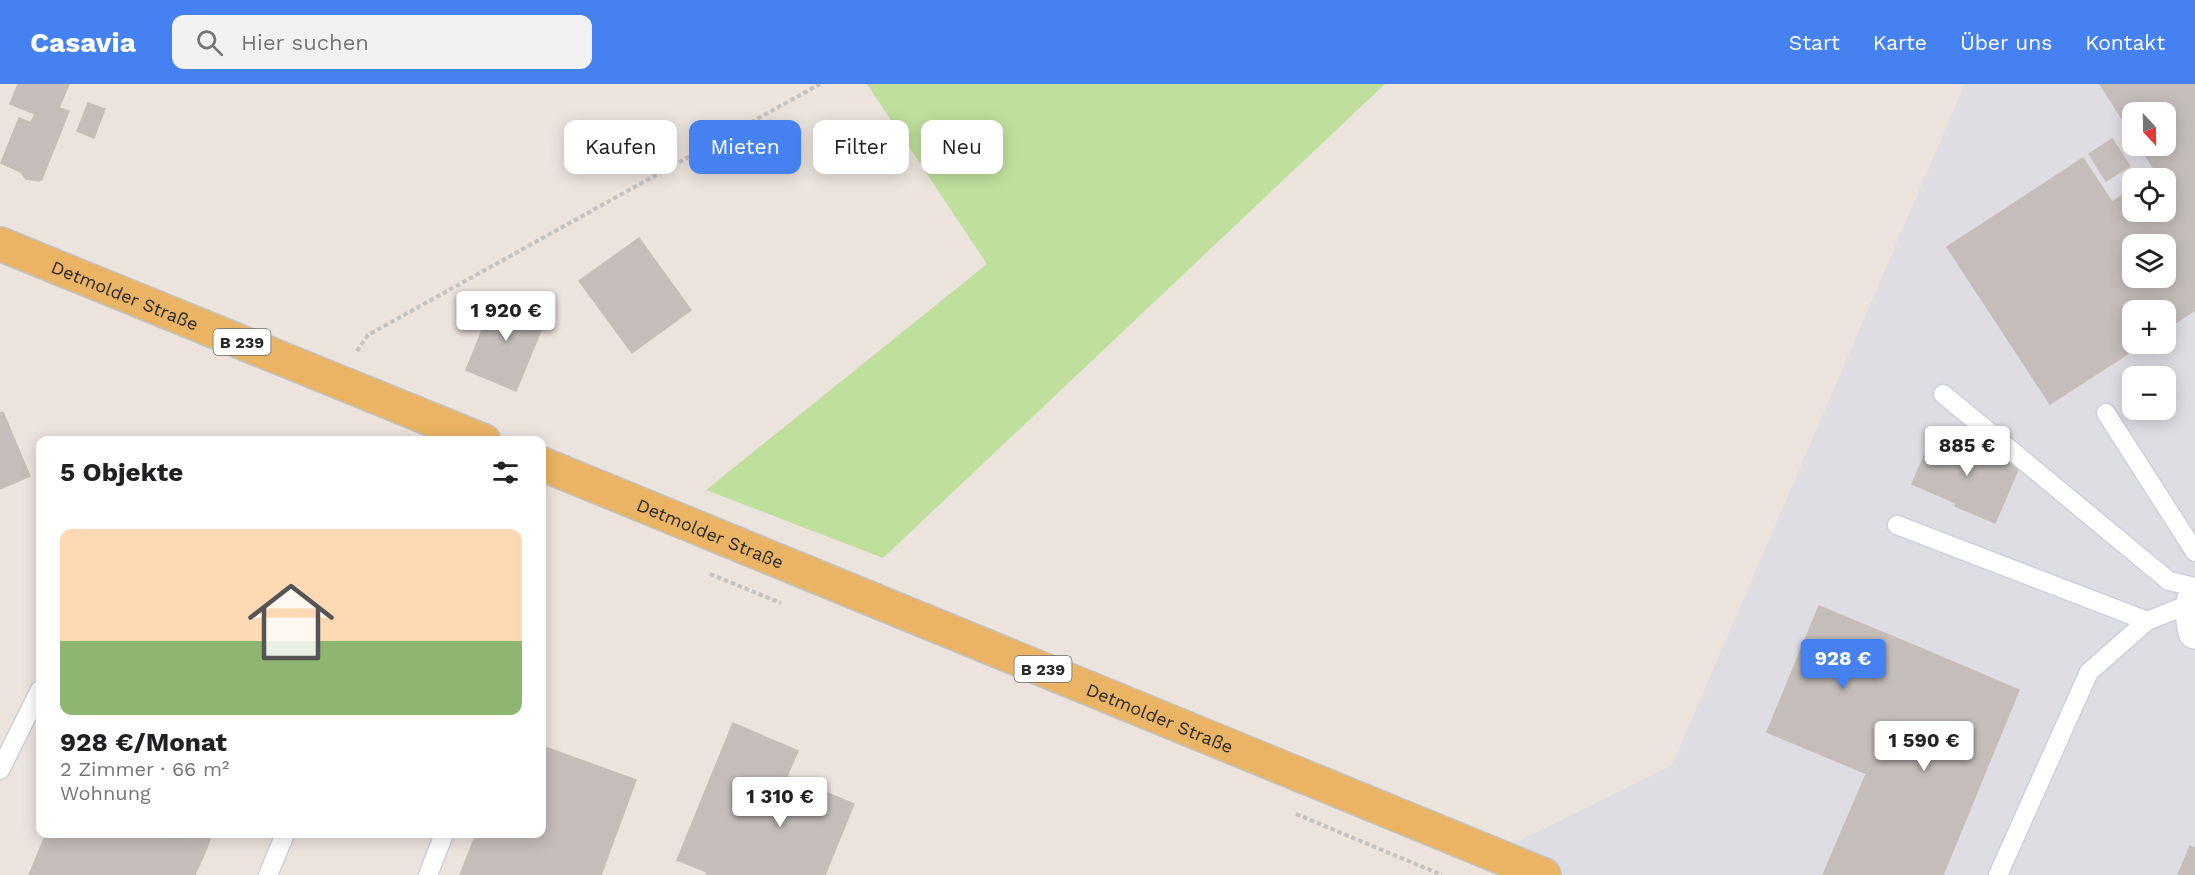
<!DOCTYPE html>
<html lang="de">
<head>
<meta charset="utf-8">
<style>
	body { margin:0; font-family:"Work Sans",sans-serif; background:#f2f2f2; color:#202124; height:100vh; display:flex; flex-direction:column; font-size:22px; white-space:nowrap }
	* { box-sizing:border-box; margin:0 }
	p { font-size:20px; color:#757577 }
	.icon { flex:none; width:33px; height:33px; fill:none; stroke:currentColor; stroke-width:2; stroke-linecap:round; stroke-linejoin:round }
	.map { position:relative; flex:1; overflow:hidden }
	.panel { position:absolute; left:36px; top:352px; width:510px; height:402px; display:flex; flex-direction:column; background:#fff; border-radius:12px; box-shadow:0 3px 15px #0003 }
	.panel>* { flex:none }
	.top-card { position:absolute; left:564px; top:36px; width:570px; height:54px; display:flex; gap:12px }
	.needle { width:39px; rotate:158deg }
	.buttons { position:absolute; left:2122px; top:18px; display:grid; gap:12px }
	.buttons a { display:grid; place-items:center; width:54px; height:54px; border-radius:12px; background:#fff; box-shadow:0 3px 15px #0003; font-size:30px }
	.price { position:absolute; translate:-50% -51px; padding:0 14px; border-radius:6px; background:#fff; color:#222; font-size:20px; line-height:39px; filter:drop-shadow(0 2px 3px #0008) }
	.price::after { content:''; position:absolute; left:50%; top:36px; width:18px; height:14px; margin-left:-9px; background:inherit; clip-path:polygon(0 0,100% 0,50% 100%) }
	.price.current { background:#4581f1; color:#fff }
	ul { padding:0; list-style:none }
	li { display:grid; align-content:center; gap:12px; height:318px; padding:0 24px }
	li span { display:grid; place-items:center; height:186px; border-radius:12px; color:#555 }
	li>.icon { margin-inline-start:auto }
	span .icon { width:108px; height:108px; fill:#fffc; stroke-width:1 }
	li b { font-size:26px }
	h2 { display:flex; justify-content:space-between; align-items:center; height:72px; padding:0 24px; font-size:26px }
	.chip { padding:0 21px; border-radius:12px; background:#fff; box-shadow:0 3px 15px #0003; font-size:21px; line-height:54px }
	.chip.current { background:#4581f1; color:#fff }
	header { display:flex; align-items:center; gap:36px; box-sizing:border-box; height:84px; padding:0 30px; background:#4581f1; color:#fff }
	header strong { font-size:28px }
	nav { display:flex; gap:33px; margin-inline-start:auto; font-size:21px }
	.search { width:420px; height:54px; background:#f2f2f2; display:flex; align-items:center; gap:15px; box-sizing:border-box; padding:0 21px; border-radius:12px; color:#757577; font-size:22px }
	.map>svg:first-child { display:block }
	.industrial { fill:#dedde4; fill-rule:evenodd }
	.green { fill:#bee09c }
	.building { fill:#c4bdb9; stroke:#c7beb7; stroke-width:1.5; fill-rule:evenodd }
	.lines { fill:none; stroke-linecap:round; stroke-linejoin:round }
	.lane-casing { stroke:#cbd1db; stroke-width:21 }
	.street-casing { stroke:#cbd1db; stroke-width:36 }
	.primary-casing { stroke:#c3c3c3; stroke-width:36 }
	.path { stroke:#c3c3c3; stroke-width:4; stroke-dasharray:4.5 3; stroke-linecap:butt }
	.lane { stroke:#fff; stroke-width:18 }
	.street { stroke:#fff; stroke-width:33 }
	.primary { stroke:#eab464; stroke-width:33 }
	.labels { text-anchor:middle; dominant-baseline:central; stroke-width:4.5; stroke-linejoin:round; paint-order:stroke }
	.shield { fill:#fff; stroke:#6a6a6a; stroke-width:1.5 }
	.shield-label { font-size:16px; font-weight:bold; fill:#2a2a2a }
	.street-label { font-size:18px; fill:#2a2a2a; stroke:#fff }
</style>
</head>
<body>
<header>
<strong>Casavia</strong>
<div class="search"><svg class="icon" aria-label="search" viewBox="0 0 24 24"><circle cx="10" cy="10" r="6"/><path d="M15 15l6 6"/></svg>Hier suchen</div>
<nav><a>Start</a><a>Karte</a><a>Über uns</a><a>Kontakt</a></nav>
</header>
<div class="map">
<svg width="2195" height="791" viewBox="0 0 2195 791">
	<rect width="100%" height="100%" fill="#ece3dd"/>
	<path class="industrial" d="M1965 0H2195V791H1559L1498 767 1672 681ZM2133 28H2166V62H2133ZM2133 94H2166V128H2133ZM2133 160H2166V194H2133ZM2133 226H2166V260H2133ZM2133 292H2166V326H2133Z"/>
	<path class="green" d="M867 0H1385L883 474 706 406 987 180Z"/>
	<path class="building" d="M18 0H69L59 24 69 27 60 50 31 38 35 30 10 20Z
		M2100 0H2195V226L2166 245V226H2133V260H2143L2050 320 1947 163 2083 74 2112 118 2133 104V128H2166V94H2149L2157 89 2139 62H2166V28H2133V52ZM2133 160H2166V194H2133Z
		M88 19 105 25 94 54 77 47Z
		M19 34 60 50 42 95 39 97 26 95 21 88 1 79Z
		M2112 55 2130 82 2106 97 2089 70Z
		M639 154 691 226 632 269 579 197Z
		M497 211 547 232 516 307 466 286 483 244 474 241 477 231 487 235Z
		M3 328 30 392 0 405V329Z
		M1934 349 1978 367 1979 364 2020 381 1995 439 1955 422 1956 419 1912 400Z
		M1819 522 1920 564 1867 690 1767 648Z
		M1920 564 2019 606 1943 791H1823Z
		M733 639 798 667 787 692 753 678 707 788 677 776Z
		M542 662 636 696 601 791H460L476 750H542Z
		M753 678 854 720 825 791H706Z
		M46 750H167L206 766 195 791H29Z
		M167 750H212L206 766Z
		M2190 762 2195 764V791H2178Z"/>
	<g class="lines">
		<g class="lane-casing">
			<path id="lane" d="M1943 310 2169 497 2195 503
				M2106 329 2195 468
				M1897 441 2147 537 2192 519
				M0 686 40 606
				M268 791 285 750
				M428 791 444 750
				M1998 791 2089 588 2147 537"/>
		</g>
		<g class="street-casing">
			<path id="street" d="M2195 512C2191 524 2192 536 2195 548"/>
		</g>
		<g class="primary-casing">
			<g id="primary">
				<path id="s1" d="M0 160 484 357"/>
				<path id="s2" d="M542 380 1544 791"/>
			</g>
		</g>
		<path class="path" d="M357 267 368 251 820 0
			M710 490 781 519
			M1296 730 1442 791"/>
		<use href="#lane" class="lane"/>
		<use href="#street" class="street"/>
		<use href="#primary" class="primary"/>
	</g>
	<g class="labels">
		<g class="shield">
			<rect x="213.5" y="245" width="57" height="26" rx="4.5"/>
			<rect x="1014.5" y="572" width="57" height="26" rx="4.5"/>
		</g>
		<g class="shield-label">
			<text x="242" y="258">B 239</text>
			<text x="1043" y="585">B 239</text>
		</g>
		<g class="street-label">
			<text stroke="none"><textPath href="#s1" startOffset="135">Detmolder Straße</textPath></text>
			<text stroke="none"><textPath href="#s2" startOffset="182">Detmolder Straße</textPath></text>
			<text stroke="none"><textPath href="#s2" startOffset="668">Detmolder Straße</textPath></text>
		</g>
	</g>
</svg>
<div class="buttons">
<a><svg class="needle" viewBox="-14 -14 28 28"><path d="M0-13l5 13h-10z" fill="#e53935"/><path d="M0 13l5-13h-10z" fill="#757577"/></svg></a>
<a><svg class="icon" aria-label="locate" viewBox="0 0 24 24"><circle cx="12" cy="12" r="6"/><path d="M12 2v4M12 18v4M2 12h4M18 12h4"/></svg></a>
<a><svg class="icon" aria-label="layers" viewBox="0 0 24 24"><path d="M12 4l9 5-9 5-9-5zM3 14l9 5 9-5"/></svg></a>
<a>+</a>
<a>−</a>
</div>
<b class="price" style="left:506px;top:258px">1 920 €</b>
<b class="price" style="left:1967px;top:393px">885 €</b>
<b class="price current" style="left:1843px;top:606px">928 €</b>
<b class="price" style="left:1924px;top:688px">1 590 €</b>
<b class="price" style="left:780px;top:744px">1 310 €</b>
<div class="top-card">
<a class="chip">Kaufen</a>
<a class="chip current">Mieten</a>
<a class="chip">Filter</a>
<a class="chip">Neu</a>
</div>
<section class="panel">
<h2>5 Objekte<svg class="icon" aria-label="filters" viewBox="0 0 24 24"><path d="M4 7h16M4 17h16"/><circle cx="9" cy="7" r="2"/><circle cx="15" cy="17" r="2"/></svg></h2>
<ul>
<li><span style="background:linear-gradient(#ffd9b3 60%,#8fb573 0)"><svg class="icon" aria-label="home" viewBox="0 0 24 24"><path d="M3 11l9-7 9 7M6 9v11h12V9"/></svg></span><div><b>928 €/Monat</b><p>2 Zimmer · 66 m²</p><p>Wohnung</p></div></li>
</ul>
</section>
</div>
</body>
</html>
